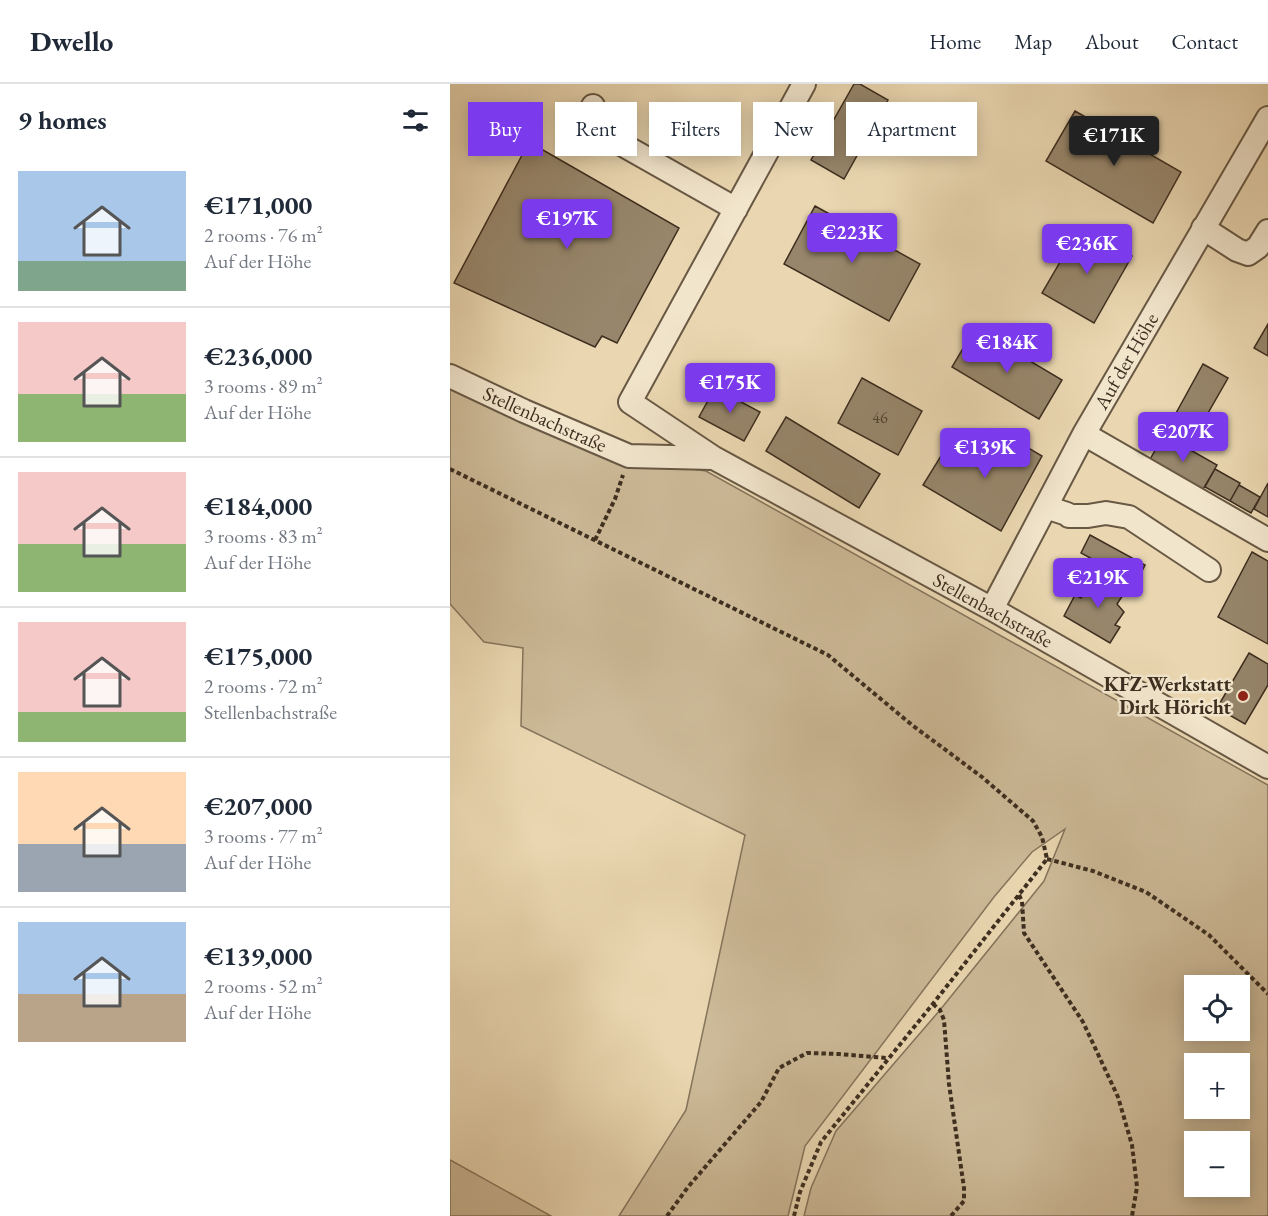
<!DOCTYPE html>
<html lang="en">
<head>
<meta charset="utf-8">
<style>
	body { margin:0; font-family:"EB Garamond",serif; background:#f6f6f7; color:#1f2937; height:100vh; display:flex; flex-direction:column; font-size:22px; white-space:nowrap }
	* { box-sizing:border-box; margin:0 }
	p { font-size:20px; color:#747a83 }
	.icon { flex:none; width:33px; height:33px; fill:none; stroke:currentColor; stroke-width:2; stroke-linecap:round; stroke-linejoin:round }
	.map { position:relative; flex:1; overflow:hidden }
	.side { display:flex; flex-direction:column; background:#fff; width:450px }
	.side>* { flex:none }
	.banner { position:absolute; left:18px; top:18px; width:570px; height:54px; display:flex; gap:12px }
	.controls { position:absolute; left:734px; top:891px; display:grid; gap:12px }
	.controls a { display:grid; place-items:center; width:66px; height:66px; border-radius:0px; background:#fff; box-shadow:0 3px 15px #0003; font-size:30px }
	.price { position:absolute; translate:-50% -51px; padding:0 14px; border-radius:6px; background:#7c3aed; color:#fff; font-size:20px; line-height:39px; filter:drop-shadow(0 2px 3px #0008) }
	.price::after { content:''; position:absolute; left:50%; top:36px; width:18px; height:14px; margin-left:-9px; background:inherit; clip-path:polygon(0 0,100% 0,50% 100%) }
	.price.current { background:#222; color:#fff }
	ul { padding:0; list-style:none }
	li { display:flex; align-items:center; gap:18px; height:150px; padding:0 18px }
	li+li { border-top:2px solid #e0e1e3 }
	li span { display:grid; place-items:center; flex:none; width:168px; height:120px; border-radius:0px; color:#555 }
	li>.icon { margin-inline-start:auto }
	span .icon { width:72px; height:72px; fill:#fffc; stroke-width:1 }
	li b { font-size:26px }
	h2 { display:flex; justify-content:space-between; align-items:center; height:72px; padding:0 18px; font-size:26px }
	.chip { padding:0 21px; border-radius:0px; background:#fff; box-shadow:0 3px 15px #0003; font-size:21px; line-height:54px }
	.chip.current { background:#7c3aed; color:#fff }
	header { display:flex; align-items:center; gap:36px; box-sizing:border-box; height:84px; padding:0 30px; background:#fff; border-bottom:2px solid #e0e1e3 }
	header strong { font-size:28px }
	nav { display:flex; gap:33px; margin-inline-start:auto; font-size:21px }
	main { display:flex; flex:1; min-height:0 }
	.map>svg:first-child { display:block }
	.green { fill:#cdba98; stroke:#85745c; stroke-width:1.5; fill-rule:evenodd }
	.building { fill:#97866b; stroke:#3d2e20; stroke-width:1.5 }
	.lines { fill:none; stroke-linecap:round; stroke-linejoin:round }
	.minor-casing { stroke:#685844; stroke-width:26 }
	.path { stroke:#3d2e20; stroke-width:4; stroke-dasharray:4.5 3; stroke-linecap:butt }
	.minor { stroke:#f1e5cc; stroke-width:22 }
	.poi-dot { fill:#8f2418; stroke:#f1e5cc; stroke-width:2 }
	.labels { text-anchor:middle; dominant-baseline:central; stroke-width:5; stroke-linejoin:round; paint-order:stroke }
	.number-label { font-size:16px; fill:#544433 }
	.street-label { font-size:20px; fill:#3d2e20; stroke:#f1e5cc }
	.poi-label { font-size:20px; font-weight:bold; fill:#3d2e20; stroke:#f1e5cc; text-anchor:end }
</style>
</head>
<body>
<header>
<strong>Dwello</strong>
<nav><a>Home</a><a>Map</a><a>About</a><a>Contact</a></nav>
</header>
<main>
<section class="side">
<h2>9 homes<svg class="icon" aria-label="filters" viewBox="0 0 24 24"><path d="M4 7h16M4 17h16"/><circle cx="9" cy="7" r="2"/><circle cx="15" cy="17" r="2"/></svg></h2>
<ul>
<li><span style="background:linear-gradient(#a9c7e8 75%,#7fa58c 0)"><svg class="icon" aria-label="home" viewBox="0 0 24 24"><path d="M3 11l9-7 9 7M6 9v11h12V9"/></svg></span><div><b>€171,000</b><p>2 rooms · 76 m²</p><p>Auf der Höhe</p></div></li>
<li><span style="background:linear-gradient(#f6c9c9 60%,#8fb573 0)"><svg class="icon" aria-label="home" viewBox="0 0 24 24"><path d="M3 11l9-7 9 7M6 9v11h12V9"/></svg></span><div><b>€236,000</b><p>3 rooms · 89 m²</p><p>Auf der Höhe</p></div></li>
<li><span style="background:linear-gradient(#f6c9c9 60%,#8fb573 0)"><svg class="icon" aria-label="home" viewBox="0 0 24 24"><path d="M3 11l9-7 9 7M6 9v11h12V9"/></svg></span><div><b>€184,000</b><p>3 rooms · 83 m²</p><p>Auf der Höhe</p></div></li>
<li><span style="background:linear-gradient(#f6c9c9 75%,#8fb573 0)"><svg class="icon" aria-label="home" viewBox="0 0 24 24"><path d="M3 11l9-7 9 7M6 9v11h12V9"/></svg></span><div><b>€175,000</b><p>2 rooms · 72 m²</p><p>Stellenbachstraße</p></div></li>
<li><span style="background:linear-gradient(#ffd9b3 60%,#9aa5b1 0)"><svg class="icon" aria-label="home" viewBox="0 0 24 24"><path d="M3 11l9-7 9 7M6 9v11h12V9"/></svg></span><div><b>€207,000</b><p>3 rooms · 77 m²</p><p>Auf der Höhe</p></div></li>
<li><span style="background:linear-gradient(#a9c7e8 60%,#b9a48a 0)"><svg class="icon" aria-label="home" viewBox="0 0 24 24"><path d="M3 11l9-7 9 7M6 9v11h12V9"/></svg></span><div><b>€139,000</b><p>2 rooms · 52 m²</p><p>Auf der Höhe</p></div></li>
</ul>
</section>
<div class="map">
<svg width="818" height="1132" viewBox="0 0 818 1132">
	<rect width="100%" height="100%" fill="#ead7b1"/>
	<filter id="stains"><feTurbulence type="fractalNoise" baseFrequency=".00333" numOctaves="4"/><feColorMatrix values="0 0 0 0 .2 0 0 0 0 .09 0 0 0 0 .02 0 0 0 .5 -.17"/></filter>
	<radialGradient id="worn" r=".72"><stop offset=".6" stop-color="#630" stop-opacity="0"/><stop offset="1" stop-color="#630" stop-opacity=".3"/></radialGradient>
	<path class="green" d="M0 295 156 372 256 387 818 701V1130L817 1132H354L361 1104 386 1047 490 926 594 797 615 745 582 768 544 813 355 1062 338 1132H169L236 1026 295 751 71 642 73 564 34 558 0 520ZM744 902H789V946H744ZM744 980H789V1024H744ZM744 1058H789V1102H744Z
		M0 1076 101 1132H0Z"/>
	<path class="building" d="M404 0H410L438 16 394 95 361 76Z
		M625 27 731 88 703 139 596 77Z
		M79 58 229 144 167 259 152 252 145 263 4 199Z
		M365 122 470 180 439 237 334 180Z
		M631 142 682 172 644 239 592 209Z
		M818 240V272L804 264Z
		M525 244 612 296 589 335 502 283Z
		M753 280 778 294 738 364 714 351Z
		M412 294 472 327 448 371 388 339Z
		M265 304 310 328 294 357 249 333Z
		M336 333 430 390 409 424 316 367Z
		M550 347 592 372 551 447 473 401 499 359 533 379Z
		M714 351 767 381 752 407 699 377Z
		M765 385 790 399 780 417 755 403Z
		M818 399V433L804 425Z
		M789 401 810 413 801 429 780 417Z
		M640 451 695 481 686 499 631 469Z
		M802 468 818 477V560L768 533Z
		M646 489 675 508 667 520 674 528 665 541 670 543 660 559 614 532 625 511 631 514Z
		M799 569 818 580V601L795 640 767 624Z"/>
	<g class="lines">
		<g class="minor-casing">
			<path id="minor" d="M354 0 180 318 264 374 542 525 818 683
				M143 22 134 39 286 125
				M753 144 787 166 798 170 808 163 818 147
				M0 292 74 327 179 372 263 374
				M634 350 818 456
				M596 423 617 430 619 432H638L656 429 679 433 759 486
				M542 525 634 350 818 34"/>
		</g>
		<path class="path" d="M0 385 378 571 462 641 532 693 583 737 592 753 597 775
			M145 456 165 415 173 391
			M597 775 643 787 696 808 759 851 818 910
			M569 811 572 817 574 849 633 938 668 1013 682 1061 687 1103 682 1132
			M483 920 490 926 494 936 499 1000 514 1104V1117L501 1132
			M217 1132 238 1103 311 1018 329 984 357 969 389 970 436 974
			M344 1132 350 1108 371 1058 482 921 597 775"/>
		<use href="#minor" class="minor"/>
	</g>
	<circle class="poi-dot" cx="793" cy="612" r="6"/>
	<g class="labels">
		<g class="number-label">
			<text x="430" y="333">46</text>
		</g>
		<g class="street-label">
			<text transform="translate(676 277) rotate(-60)">Auf der Höhe</text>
			<text transform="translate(95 335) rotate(24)">Stellenbachstraße</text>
			<text transform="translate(543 526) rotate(29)">Stellenbachstraße</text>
		</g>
		<g class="poi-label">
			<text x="781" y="600">KFZ-Werkstatt<tspan x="781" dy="23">Dirk Höricht</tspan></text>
		</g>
	</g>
	<rect width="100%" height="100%" filter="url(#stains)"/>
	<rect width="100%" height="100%" fill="url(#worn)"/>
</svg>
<div class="controls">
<a><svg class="icon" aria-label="locate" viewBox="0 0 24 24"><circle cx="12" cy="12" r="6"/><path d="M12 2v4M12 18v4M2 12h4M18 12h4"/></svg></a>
<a>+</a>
<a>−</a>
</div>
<b class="price current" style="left:664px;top:83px">€171K</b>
<b class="price" style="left:117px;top:166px">€197K</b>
<b class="price" style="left:402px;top:180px">€223K</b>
<b class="price" style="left:637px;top:191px">€236K</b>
<b class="price" style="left:557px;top:290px">€184K</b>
<b class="price" style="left:280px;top:330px">€175K</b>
<b class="price" style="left:733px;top:379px">€207K</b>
<b class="price" style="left:535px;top:395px">€139K</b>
<b class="price" style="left:648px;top:525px">€219K</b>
<div class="banner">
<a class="chip current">Buy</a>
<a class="chip">Rent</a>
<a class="chip">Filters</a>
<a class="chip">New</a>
<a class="chip">Apartment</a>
</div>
</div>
</main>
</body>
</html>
